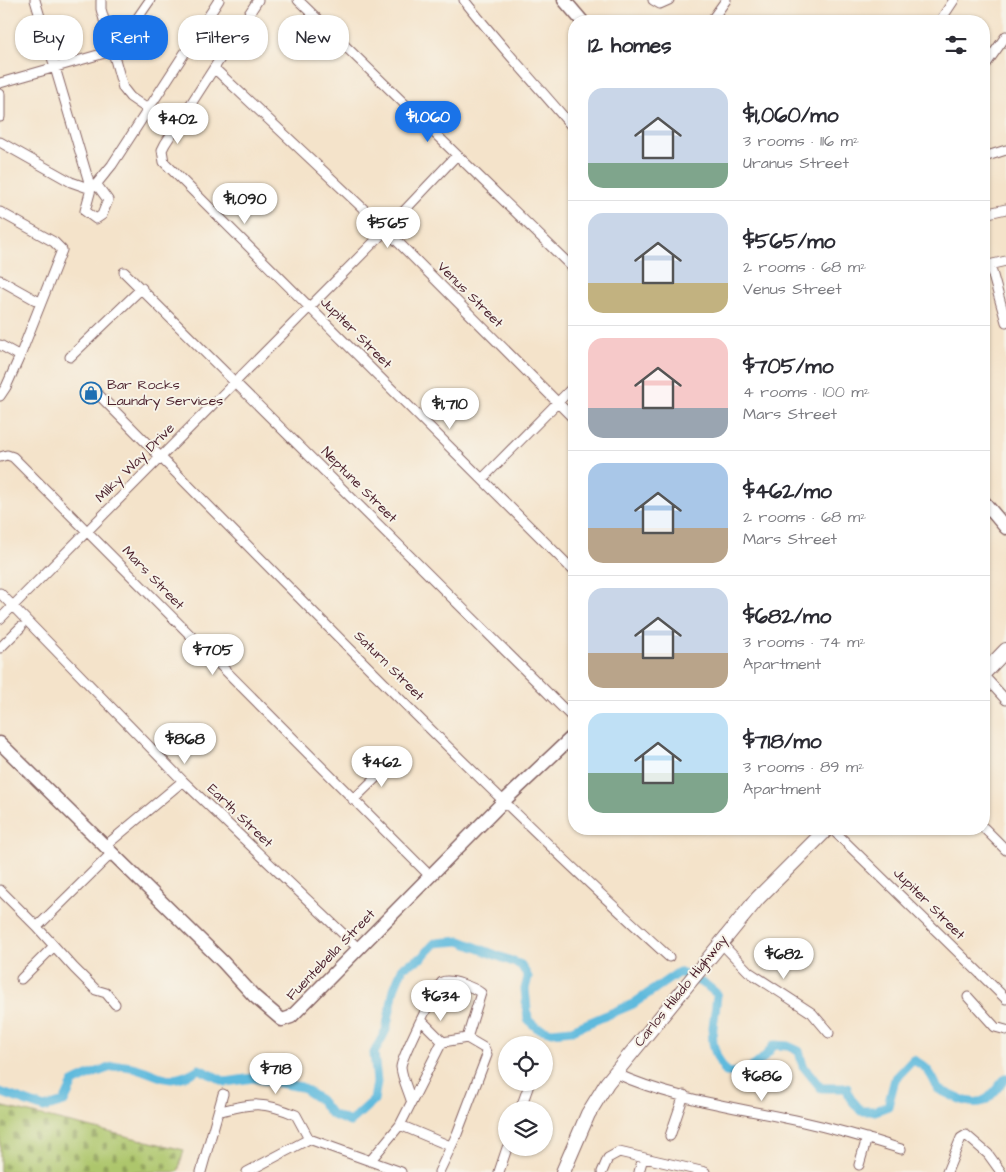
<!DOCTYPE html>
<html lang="en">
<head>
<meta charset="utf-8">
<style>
	body { margin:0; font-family:"Architects Daughter",sans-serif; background:#f2f2f3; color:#2b2b33; height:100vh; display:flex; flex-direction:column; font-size:19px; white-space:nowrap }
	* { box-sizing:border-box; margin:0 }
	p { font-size:16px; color:#7c7c81 }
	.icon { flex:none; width:28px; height:28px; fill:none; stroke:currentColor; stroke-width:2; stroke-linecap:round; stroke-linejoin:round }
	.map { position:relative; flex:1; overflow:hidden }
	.side { position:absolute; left:568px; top:15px; width:422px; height:820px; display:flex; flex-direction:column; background:#fff; border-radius:20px; box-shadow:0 1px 4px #0004 }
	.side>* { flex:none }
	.top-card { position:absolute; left:15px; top:15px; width:475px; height:45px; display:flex; gap:10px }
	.tools { position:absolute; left:498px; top:1036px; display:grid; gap:10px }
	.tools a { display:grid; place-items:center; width:55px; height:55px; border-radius:50%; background:#fff; box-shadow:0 1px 4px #0004; font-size:25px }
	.price { position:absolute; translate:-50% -42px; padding:0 11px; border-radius:18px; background:#fff; color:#222; font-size:16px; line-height:32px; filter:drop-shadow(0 1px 2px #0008) }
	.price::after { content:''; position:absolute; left:50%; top:30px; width:15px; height:11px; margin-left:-8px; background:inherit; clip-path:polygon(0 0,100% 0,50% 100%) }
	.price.on { background:#1a73e8; color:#fff }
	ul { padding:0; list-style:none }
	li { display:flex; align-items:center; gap:15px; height:125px; padding:0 20px }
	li+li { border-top:1px solid #e1e1e2 }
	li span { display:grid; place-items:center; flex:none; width:140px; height:100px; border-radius:15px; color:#555 }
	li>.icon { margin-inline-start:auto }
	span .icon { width:60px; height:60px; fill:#fffc; stroke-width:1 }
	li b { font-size:21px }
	h2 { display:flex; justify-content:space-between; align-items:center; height:60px; padding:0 20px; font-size:21px }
	.chip { padding:0 18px; border-radius:20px; background:#fff; box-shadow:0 1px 4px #0004; font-size:18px; line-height:45px }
	.chip.on { background:#1a73e8; color:#fff }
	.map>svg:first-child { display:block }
	.cemetery { fill:url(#cemetery-stones); stroke:#7c724c }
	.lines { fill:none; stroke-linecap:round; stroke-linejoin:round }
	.canal { stroke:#5fbadd; stroke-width:9 }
	.street-casing { stroke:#866463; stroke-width:11 }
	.secondary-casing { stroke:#866463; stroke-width:15 }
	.primary-casing { stroke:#866463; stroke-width:16 }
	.street { stroke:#fff; stroke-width:9 }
	.secondary { stroke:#fff; stroke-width:12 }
	.primary { stroke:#fff; stroke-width:14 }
	.labels { text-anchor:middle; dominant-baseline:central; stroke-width:4; stroke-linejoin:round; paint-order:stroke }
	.street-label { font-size:14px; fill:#4a1f2b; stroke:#f7f3e8 }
	.poi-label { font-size:14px; fill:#4a1f2b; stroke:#f7f3e8; text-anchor:start }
</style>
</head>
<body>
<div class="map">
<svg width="1006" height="1172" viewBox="0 0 1006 1172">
	<defs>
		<pattern id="cemetery-stones" width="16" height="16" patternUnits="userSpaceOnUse" patternTransform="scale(1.25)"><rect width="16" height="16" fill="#adc66c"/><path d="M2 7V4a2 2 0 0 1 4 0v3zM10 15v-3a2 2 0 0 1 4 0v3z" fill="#8fa059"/></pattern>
	</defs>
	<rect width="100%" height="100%" fill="#f7f3e8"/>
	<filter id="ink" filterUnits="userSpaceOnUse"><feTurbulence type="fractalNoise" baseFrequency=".02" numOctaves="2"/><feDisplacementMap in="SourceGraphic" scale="10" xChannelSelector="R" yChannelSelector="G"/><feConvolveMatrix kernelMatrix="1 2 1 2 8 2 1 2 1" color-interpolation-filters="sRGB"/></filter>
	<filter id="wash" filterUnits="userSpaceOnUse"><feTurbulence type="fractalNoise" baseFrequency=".0096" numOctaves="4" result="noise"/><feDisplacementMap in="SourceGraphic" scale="20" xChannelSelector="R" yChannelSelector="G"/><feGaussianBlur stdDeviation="1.12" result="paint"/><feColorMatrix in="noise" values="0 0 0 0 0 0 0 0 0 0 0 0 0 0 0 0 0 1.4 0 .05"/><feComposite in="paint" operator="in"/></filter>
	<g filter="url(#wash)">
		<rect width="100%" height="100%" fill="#f4e3ca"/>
		<path class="cemetery" d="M0 1106 184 1150 178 1172H0Z"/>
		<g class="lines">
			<path class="canal" d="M0 1092 44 1108 64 1102 73 1083C85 1077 112 1064 125 1066 159 1070 163 1091 199 1069L226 1082 253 1078 301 1087 320 1100 331 1114 350 1122 374 1100 377 1082 374 1053 386 1030 394 989 403 967 421 958 435 943 460 941 521 965 528 977 525 989 528 1020 537 1028 552 1032 572 1030 633 1004 679 972 706 985 717 994C715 1027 704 1041 726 1072 747 1076 763 1061 774 1045L788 1046 799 1051 803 1066 821 1088H847L850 1098 861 1111H875L888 1106 895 1079 913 1060C927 1066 932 1075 938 1089 951 1095 973 1109 987 1099 994 1094 1000 1084 1006 1078"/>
		</g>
	</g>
	<g filter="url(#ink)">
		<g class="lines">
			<g class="street-casing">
				<path id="street" d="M35 0 91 189 85 211 96 219 102 215 108 200 97 185
					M101 0V9L123 88 130 97 175 128
					M258 0 165 144 162 150 164 162 574 571
					M298 0 574 269
					M464 0C499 45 538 86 574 129
					M653 0 660 4 669 0
					M711 21 726 0
					M940 21 954 0
					M984 67 1006 36
					M214 68 386 230 574 419
					M0 83 112 51 121 42 150 0
					M0 94V117
					M0 142 71 182 91 189
					M984 157 1006 150
					M94 187 112 165 219 0
					M0 212 54 242 62 250 20 356 6 387 0 396
					M984 214 1006 209
					M990 265 1006 322
					M984 266 1006 261
					M124 272 574 719
					M0 280 41 303
					M0 345 20 356
					M70 357 142 288
					M94 390C284 581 470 776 669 957
					M0 457 7 455 13 457 430 876
					M482 479 574 386
					M0 593 183 781 358 948
					M0 619 386 230 457 155
					M0 648 21 627
					M984 676 1006 700
					M353 800 394 760
					M984 828 1006 850
					M832 829 1006 999
					M104 847 183 781
					M0 890 37 927 74 968 96 990 106 993 115 1004
					M37 927 111 854
					M721 943 749 972 812 1013 829 1033
					M21 979 53 947
					M968 997 995 1027 1006 1030
					M421 1020 443 1042
					M615 1073C671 1099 735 1107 795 1120 831 1128 867 1138 901 1149
					M411 1100C408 1090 402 1078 401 1067 401 1059 437 985 442 982 450 978 475 988 481 993L467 1038
					M520 1110 530 1082
					M218 1112C252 1103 263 1101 296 1115L309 1139
					M400 1125 450 1146
					M670 1136 684 1095
					M371 1160 400 1125 440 1046 443 1042 467 1038 484 1048 487 1055 457 1134 439 1172
					M859 1165 867 1138
					M201 1172 223 1094
					M247 1172 309 1139 401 1172
					M499 1172 507 1148
					M602 1172 608 1158 619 1152 705 1172
					M639 1172 643 1158
					M947 1172 961 1138 966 1135 988 1154 1001 1172"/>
			</g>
			<g class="secondary-casing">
				<path id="secondary" d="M564 0 582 21
					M984 502 1006 528
					M0 743 223 962 254 996 282 1020 291 1017 504 801 574 735"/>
			</g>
			<g class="primary-casing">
				<path id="primary" d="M984 673 1006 650
					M563 1172 588 1114 607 1083 758 898 827 829"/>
			</g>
			<use href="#street" class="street"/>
			<use href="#secondary" class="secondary"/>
			<use href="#primary" class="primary"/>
		</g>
	</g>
	<defs>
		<g id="shop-ring" transform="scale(1.125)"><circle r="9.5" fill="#f7f3e8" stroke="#1f6fb2" stroke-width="1.5"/><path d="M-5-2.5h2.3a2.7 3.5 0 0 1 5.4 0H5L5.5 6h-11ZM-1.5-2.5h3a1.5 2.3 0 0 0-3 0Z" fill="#1f6fb2"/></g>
	</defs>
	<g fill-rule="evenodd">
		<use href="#shop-ring" x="91" y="393"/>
	</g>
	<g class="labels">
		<g class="street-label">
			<text transform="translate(470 295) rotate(45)">Venus Street</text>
			<text transform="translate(356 333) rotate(45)">Jupiter Street</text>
			<text transform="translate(135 463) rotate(-45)">Milky Way Drive</text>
			<text transform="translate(359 485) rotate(45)">Neptune Street</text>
			<text transform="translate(153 578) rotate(46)">Mars Street</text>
			<text transform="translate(389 666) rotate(45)">Saturn Street</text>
			<text transform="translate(240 816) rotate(44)">Earth Street</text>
			<text transform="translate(929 904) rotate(45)">Jupiter Street</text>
			<text transform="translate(331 955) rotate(-46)">Fuentebella Street</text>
			<text transform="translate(681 991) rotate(-51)">Carlos Hilado Highway</text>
		</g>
		<g class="poi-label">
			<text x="107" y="385">Bar Rocks<tspan x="107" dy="16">Laundry Services</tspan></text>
		</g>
	</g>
</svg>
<div class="tools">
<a><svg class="icon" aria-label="locate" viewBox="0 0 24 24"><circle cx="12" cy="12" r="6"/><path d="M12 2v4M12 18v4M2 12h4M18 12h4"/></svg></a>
<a><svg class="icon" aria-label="layers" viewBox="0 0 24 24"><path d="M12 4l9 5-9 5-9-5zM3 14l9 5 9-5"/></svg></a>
</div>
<b class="price on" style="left:428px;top:143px">$1,060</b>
<b class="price" style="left:178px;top:145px">$402</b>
<b class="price" style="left:245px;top:225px">$1,090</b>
<b class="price" style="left:388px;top:249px">$565</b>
<b class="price" style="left:450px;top:430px">$1,710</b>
<b class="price" style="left:213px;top:676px">$705</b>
<b class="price" style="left:185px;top:765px">$868</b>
<b class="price" style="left:382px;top:788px">$462</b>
<b class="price" style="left:784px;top:980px">$682</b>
<b class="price" style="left:441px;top:1022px">$634</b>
<b class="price" style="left:276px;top:1095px">$718</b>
<b class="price" style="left:762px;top:1102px">$686</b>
<div class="top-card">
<a class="chip">Buy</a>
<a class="chip on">Rent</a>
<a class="chip">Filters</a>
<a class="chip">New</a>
</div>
<section class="side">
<h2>12 homes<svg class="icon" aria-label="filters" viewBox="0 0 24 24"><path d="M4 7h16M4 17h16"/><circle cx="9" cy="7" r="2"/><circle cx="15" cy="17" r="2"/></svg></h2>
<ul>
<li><span style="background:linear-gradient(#c9d6e8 75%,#7fa58c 0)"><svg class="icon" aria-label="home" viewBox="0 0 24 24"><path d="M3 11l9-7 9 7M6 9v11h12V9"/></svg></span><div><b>$1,060/mo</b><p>3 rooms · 116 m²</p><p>Uranus Street</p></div></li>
<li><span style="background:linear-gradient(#c9d6e8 70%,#c2b280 0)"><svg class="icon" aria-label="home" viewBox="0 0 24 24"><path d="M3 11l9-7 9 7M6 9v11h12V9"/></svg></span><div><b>$565/mo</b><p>2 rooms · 68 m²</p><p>Venus Street</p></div></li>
<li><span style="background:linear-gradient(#f6c9c9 70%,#9aa5b1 0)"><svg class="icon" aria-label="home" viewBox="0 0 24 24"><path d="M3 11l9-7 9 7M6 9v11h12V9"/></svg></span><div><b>$705/mo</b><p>4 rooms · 100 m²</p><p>Mars Street</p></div></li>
<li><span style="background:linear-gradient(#a9c7e8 65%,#b9a48a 0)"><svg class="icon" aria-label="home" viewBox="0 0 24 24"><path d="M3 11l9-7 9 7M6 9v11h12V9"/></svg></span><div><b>$462/mo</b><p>2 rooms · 68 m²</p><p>Mars Street</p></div></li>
<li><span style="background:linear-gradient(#c9d6e8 65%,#b9a48a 0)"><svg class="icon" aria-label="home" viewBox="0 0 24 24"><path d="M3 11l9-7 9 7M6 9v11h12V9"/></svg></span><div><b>$682/mo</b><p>3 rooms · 74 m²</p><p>Apartment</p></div></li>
<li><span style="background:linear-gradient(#bfe0f5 60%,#7fa58c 0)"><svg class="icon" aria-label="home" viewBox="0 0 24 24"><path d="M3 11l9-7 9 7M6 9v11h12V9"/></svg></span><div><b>$718/mo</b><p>3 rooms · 89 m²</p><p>Apartment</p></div></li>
</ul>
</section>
</div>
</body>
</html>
